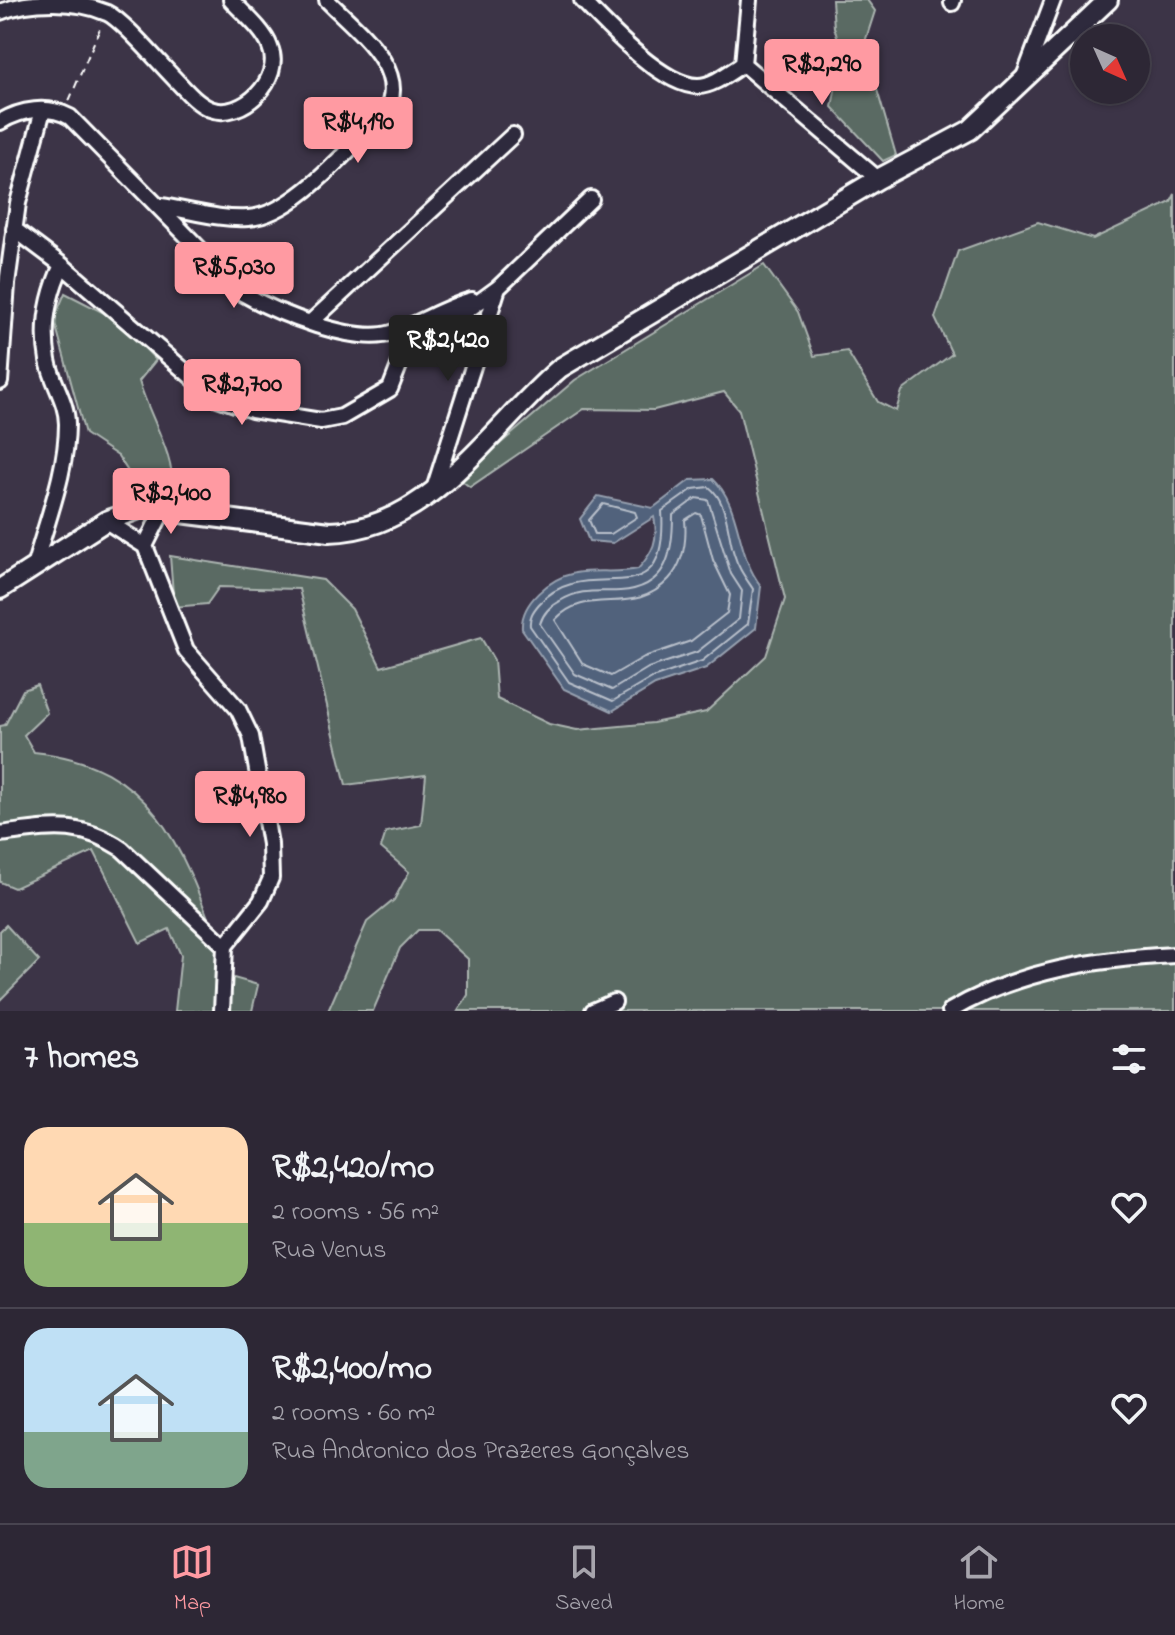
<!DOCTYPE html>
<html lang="en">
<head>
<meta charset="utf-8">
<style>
	body { margin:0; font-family:"Indie Flower",sans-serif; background:#393341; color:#f1f3f6; height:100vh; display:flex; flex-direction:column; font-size:30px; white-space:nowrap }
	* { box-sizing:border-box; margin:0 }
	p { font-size:26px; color:#a7a5ad }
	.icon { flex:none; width:44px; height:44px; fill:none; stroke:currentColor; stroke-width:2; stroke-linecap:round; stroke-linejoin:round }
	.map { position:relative; height:1011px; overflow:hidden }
	.details { display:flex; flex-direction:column; background:#2d2735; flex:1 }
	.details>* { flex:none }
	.needle { width:52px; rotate:135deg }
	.buttons { position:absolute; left:1070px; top:24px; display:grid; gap:16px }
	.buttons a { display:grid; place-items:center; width:80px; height:80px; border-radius:50%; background:#2d2735; box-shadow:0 2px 6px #0004,0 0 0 2px #484450; font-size:40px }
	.price { position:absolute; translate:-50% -68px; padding:0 18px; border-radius:8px; background:#ff9aa2; color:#111; font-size:26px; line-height:52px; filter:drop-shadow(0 2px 4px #0008) }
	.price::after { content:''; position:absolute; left:50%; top:48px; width:24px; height:18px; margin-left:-12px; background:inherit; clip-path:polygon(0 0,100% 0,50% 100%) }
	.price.active { background:#222; color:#fff }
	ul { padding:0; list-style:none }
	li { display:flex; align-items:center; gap:24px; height:200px; padding:0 24px }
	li+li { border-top:2px solid #484450 }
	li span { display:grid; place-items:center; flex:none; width:224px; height:160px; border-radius:24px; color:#555 }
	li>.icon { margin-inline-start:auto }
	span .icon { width:96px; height:96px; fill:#fffc; stroke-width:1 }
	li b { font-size:34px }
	h2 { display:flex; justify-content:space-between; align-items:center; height:96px; padding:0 24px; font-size:34px }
	.tab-bar { display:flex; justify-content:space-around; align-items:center; height:112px; border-top:2px solid #484450; background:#2d2735; font-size:22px; color:#a7a5ad }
	.tab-bar a { display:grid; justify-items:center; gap:4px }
	.tab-bar .active { color:#ff9aa2 }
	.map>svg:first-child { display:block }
	.green { fill:#5a6b63; stroke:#acb5b1; stroke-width:2 }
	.water { fill:#51627c; stroke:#97a1b0; stroke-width:2 }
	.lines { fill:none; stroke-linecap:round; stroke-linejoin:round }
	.shore { stroke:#b9c0cb; stroke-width:2 }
	.minor-casing { stroke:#fff; stroke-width:20 }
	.secondary-casing { stroke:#fff; stroke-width:24 }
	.path { stroke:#fff; stroke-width:2; stroke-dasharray:8 6; stroke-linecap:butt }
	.minor { stroke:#2f2a3d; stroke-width:14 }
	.secondary { stroke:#2f2a3d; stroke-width:18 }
</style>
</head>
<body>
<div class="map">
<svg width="1175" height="1011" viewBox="0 0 1175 1011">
	<rect width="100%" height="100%" fill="#3c3447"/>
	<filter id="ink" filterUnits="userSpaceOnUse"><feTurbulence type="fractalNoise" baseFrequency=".0125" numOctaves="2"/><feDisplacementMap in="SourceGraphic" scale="16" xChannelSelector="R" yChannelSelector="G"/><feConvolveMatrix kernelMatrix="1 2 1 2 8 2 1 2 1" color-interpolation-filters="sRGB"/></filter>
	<g filter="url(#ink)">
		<path class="green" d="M832 0H867L875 11 864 45 896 155 883 161 832 107 842 53 834 27Z
			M1175 194V1011H458L468 995V959L436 930H418L400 948 373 1011H328L367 922 394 900 409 872 381 848 386 832 421 825 426 775 346 785 299 589 219 587 207 604 174 607 170 556 323 580 352 609 381 667 481 638 494 660 497 699 549 724 577 730 653 723 706 712 766 656 785 599 739 410 724 392 654 410 584 409 470 487 459 479 575 380 764 265 798 312 814 356 847 351 878 402 896 411 902 391 952 354 935 318 958 251 1038 222 1093 239 1171 202Z
			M65 293 118 320 156 360 139 381C150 419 175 453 173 493L140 490 118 456 85 434 54 319Z
			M37 685 47 713 24 735 34 752C167 765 189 871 230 977L258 985 252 1011H175L181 955 169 929 140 943 94 851 14 888 0 882V726L5 725 23 690Z
			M6 925 39 961 0 1000V931Z"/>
		<path class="water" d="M713 479C742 506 735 553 761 586L756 628 706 668 655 685 612 711 564 689 522 629C520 603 550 578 575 573 596 569 616 574 638 569 653 552 659 540 654 517L613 543 589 541 580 519 598 496 653 508 690 480Z"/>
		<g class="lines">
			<path class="shore" d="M709 487C728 501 727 533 734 554 738 568 745 577 753 589L748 624 702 661 652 678 613 701 569 682 530 626C529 617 533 611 539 604 588 548 669 626 662 511L693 489Z
				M696 498 708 500 731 574 742 591 739 619 697 652 648 668 612 690 575 674 540 624C543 613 550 606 560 601 582 588 596 592 620 591 668 588 673 552 673 515Z
				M603 504 635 512 637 517 611 534H595L589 520Z
				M696 513 701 515 713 560 730 595 727 613 691 641 644 657 611 676 583 664 555 620C588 584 633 619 669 579 684 562 687 542 685 520Z"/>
			<g class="minor-casing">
				<path id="minor" d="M582 0C606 25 662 86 698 86 713 86 730 72 743 64L749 0
					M952 3 953 0
					M0 12C31 0 77 0 107 13 124 21 158 62 173 77 184 88 195 103 210 109 242 121 284 79 270 47 264 30 243 13 231 0
					M743 64 878 179
					M1024 77 1053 0
					M0 122C21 109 48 105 70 117L244 294C277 313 355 345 392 333 420 324 443 308 472 300
					M161 206C189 210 220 220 248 218 296 215 351 145 385 113 412 70 354 28 327 0
					M14 229 62 265 215 397 252 410 321 421 342 417 390 389 402 358 498 288 591 199
					M311 322 513 135
					M0 382 7 284 18 203 43 110
					M434 489 498 288
					M145 546 164 508
					M34 568C46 522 67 472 67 424 67 401 52 383 48 360 42 327 48 295 62 265
					M0 834C49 828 78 820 122 849L225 946 261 901 271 878 270 844 251 736 238 709 186 650 145 546 106 521
					M222 1011 225 946
					M593 1011 614 1002
					M950 1011C1020 970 1095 959 1175 955"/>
			</g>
			<g class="secondary-casing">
				<path id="secondary" d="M0 589 106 521 142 508 329 532C430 530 490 428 560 368L878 179 970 130 1108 0"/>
			</g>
			<path class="path" d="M69 101 101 26"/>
			<use href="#minor" class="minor"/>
			<use href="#secondary" class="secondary"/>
		</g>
	</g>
</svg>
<div class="buttons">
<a><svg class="needle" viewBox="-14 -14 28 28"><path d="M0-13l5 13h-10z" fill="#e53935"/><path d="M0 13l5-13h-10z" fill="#a7a5ad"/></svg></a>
</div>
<b class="price" style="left:822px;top:107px">R$2,290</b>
<b class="price" style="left:358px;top:165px">R$4,190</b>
<b class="price" style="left:234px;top:310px">R$5,030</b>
<b class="price active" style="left:448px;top:383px">R$2,420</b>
<b class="price" style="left:242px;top:427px">R$2,700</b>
<b class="price" style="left:171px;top:536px">R$2,400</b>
<b class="price" style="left:250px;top:839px">R$4,980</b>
</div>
<section class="details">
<h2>7 homes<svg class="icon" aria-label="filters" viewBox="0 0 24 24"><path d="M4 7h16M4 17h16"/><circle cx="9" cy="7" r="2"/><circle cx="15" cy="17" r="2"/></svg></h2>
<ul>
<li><span style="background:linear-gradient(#ffd9b3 60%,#8fb573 0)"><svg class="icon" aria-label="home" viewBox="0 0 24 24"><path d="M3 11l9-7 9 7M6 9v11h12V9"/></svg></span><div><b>R$2,420/mo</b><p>2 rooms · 56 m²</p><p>Rua Venus</p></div><svg class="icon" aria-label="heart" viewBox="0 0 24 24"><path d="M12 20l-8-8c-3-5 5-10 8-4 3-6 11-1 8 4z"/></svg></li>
<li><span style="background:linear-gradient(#bfe0f5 65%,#7fa58c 0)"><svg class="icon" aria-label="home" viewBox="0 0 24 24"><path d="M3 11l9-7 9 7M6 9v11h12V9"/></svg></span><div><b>R$2,400/mo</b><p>2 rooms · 60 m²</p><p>Rua Andronico dos Prazeres Gonçalves</p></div><svg class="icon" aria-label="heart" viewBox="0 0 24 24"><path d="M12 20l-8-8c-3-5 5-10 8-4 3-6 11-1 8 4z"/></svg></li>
</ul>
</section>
<nav class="tab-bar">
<a class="active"><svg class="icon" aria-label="map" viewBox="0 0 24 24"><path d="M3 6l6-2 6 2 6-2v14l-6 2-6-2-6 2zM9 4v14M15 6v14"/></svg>Map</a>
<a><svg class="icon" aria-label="saved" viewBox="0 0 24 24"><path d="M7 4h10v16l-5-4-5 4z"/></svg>Saved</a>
<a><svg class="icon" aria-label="home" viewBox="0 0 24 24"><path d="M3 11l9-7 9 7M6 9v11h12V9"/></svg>Home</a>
</nav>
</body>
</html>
